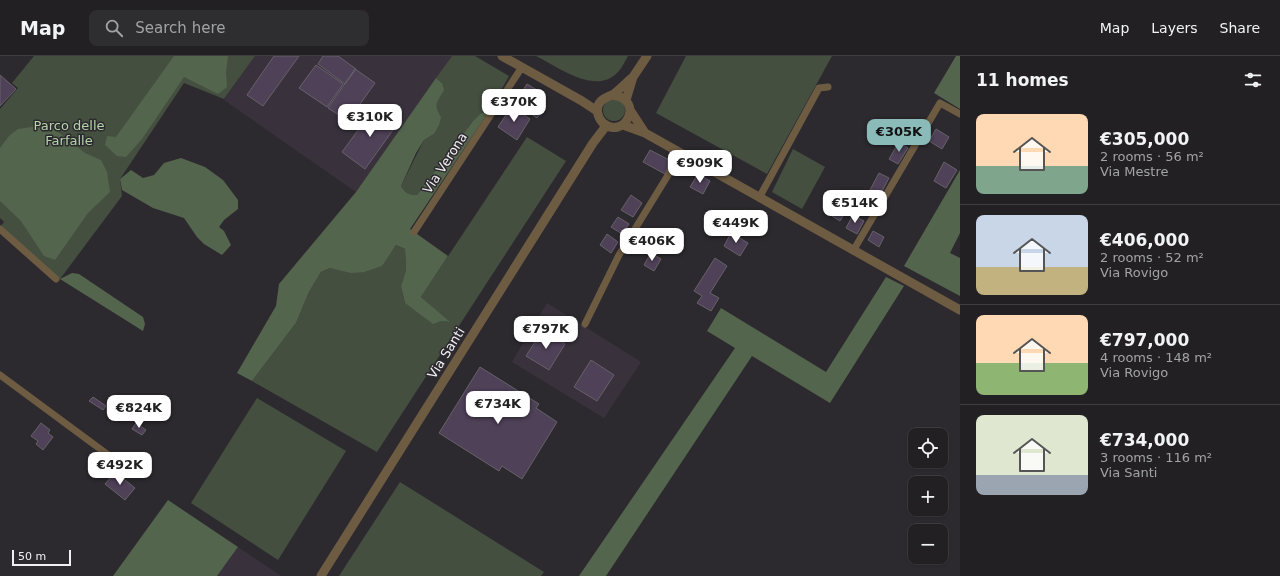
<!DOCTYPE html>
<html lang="en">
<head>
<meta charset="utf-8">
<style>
	body { margin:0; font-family:"DejaVu Sans",sans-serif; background:#2e2d30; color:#f1f3f6; height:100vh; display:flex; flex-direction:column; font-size:15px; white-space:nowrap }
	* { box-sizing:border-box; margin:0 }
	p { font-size:13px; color:#a2a3a6 }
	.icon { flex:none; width:22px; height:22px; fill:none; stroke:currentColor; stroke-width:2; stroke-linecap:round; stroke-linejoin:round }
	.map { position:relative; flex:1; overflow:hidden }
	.side { display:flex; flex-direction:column; background:#222023; width:320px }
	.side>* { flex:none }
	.fabs { position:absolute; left:908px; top:372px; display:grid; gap:8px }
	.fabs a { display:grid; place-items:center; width:40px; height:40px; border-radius:8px; background:#222023; box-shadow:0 1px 3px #0004,0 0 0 1px #3f3e41; font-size:20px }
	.scale { position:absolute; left:12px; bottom:10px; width:59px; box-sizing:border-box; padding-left:4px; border:2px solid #f2eff3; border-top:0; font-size:11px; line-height:14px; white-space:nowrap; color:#f2eff3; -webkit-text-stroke:3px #2d2a2f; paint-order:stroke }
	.price { position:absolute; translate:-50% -34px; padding:0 9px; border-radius:8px; background:#fff; color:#222; font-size:13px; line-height:26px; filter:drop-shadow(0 1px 2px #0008) }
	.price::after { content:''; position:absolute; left:50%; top:24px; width:12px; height:9px; margin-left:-6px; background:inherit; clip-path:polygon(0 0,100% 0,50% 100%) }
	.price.current { background:#8bbbb9; color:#111 }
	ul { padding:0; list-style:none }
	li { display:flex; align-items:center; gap:12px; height:100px; padding:0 16px }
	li+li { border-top:1px solid #3f3e41 }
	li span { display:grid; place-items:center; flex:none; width:112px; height:80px; border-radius:8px; color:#555 }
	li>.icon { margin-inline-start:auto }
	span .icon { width:48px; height:48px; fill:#fffc; stroke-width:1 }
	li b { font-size:17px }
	h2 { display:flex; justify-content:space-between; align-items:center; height:48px; padding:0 16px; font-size:17px }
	header { display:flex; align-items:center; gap:24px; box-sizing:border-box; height:56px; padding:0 20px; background:#222023; border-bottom:1px solid #3f3e41 }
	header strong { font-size:19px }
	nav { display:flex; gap:22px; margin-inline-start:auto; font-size:14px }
	.search { width:280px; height:36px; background:#2e2d30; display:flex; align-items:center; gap:10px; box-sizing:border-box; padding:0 14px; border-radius:8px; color:#a2a3a6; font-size:15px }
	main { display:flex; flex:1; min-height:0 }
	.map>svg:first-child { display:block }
	.built { fill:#39323d }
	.green { fill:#444f40 }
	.forest { fill:#54654e }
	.building { fill:#4f4158; stroke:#666268 }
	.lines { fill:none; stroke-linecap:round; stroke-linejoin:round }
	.minor { stroke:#6e5c42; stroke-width:7 }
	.tertiary { stroke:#6e5c42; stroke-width:9 }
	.labels { text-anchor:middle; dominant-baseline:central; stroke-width:3; stroke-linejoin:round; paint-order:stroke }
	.park-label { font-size:13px; fill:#b3d5a8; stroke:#2d2a2f }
	.street-label { font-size:13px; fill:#f2eff3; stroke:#2d2a2f }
</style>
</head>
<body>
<header>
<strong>Map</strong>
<div class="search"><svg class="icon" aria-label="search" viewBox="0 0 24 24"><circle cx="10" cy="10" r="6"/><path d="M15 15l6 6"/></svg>Search here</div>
<nav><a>Map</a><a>Layers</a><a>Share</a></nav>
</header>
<main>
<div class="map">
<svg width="960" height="520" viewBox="0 0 960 520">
	<rect width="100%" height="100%" fill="#2d2a2f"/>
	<path class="built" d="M255 0H452L356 136 224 44Z
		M547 247 641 306 604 362 512 306Z
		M238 491 281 520H217Z"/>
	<path class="green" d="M34 0H255L224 43 184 27 120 123 122 140 60 223 0 171 4 166 0 162V53L18 32 12 27Z
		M452 0H475L509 20 490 54 481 57 473 65 417 139C409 139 405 137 401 130L424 84 434 78 436 45 441 39 442 27 436 22Z
		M536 0H628C625 5 622 12 618 16 596 40 558 11 536 0Z
		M686 0H832L767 118 656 57Z
		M603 54a11 11 0 1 1 22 0a11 11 0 1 1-22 0Z
		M527 81 566 105 377 396 252 325 296 267 309 236 321 216 330 212 365 216 381 210 396 189 405 193 406 214 401 230 405 247C418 256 433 264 449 266L421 241Z
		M793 93 825 111 802 153 772 136Z
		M257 342 346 395 278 504 191 447Z
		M400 426 544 516 541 520H339Z"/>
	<path class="forest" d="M174 0H228L226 16 227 31 218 38 184 21 142 83 126 101 117 100 105 89 107 80 116 81Z
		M956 0H960V53L934 37Z
		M436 22 442 27 444 34C438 46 432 47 441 61L439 69 434 78 424 84 416 97 401 130C405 137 409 139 417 139L473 65 481 57 490 54 410 173 448 200 421 241 450 266 441 265 433 268 405 247 401 230 406 214 405 193 396 189 382 210 365 216 351 217 330 212 321 216 309 236 296 267 252 325 237 317 276 250 279 228 356 136Z
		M42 67 49 69 85 97 101 104 107 116 110 136 88 157 55 204 44 200 21 165 0 145V92L9 80 18 73 38 70Z
		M181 102 205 111 223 124 238 144V153L224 164 219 171 224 175 231 189 222 199 204 188 197 181 184 162 153 152 122 134 120 123 131 114 143 122 154 119 164 107Z
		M960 114V177L950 197 960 202V240L904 210Z
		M72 217 79 218 143 261 145 268 143 275 60 223Z
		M886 221 904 230 830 347 752 300 606 520H579L735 292 707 275 721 252 826 316Z
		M168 444 238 491 217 520H113Z"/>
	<path class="building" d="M274 0H299L263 50 247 39Z
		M323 0H338L356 13 345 28 318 8Z
		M316 9 343 28 327 51 299 32Z
		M355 13 375 27 348 65 328 52Z
		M0 19 16 33 0 50Z
		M527 28 542 37 533 51 518 42Z
		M376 50 398 67 365 113 342 96Z
		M512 50 530 63 517 84 498 71Z
		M535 53 541 57 537 62 531 58Z
		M936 73 949 81 942 93 929 85Z
		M899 86 908 92 898 108 889 103Z
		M650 94 671 105 665 118 643 106Z
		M944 106 957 114 946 132 934 125Z
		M879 117 889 122 880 139 870 134Z
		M698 118 710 125 703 138 690 131Z
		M631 139 642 147 633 161 621 154Z
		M837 150 846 155 840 165 832 160Z
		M744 154 764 165 757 179 736 168Z
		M853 159 864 165 857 178 846 172Z
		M618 161 629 168 622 178 611 171Z
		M873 175 884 181 879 191 868 184Z
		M731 177 748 187 740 200 724 190Z
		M607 178 618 186 611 197 600 189Z
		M651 197 661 203 654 215 644 209Z
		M715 202 727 210 710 237 719 242 711 255 697 247 702 240 694 235Z
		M543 274 565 288 549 314 526 300Z
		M591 304 614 319 597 345 574 331Z
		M480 311 539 348 536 352 557 366 522 423 502 410 499 415 439 377Z
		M93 341 106 350 103 354 89 345Z
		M41 367 50 374 48 377 53 381 43 394 36 388 38 385 31 380Z
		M136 367 146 374 142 379 132 373Z
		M115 416 135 432 125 444 105 428Z"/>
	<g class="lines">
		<path class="minor" d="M759 142 819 32 828 31
			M0 173 56 223
			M414 176 522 11
			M853 195 940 47 960 58
			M585 268 619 199 681 98
			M0 319 130 415"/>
		<path class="tertiary" d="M502 0 582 45 597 55
			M613 39C646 44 624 85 603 67 597 61 595 51 601 45 605 41 611 40 615 37 621 32 627 26 633 21
			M626 44 633 21 647 0
			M630 54 645 77
			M623 69 645 77 960 254
			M321 520 593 87 606 70"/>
	</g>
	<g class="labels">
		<g class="park-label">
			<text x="69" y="69">Parco delle<tspan x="69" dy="15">Farfalle</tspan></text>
		</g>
		<g class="street-label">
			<text transform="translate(445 107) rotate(-57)">Via Verona</text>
			<text transform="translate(446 297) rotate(-58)">Via Santi</text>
		</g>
	</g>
</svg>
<div class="fabs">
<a><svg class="icon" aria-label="locate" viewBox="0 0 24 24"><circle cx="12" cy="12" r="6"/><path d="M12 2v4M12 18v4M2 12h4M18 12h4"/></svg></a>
<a>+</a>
<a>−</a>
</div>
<div class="scale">50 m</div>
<b class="price" style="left:514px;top:67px">€370K</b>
<b class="price" style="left:370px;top:82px">€310K</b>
<b class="price current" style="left:899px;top:97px">€305K</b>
<b class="price" style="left:700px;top:128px">€909K</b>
<b class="price" style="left:855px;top:168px">€514K</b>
<b class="price" style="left:736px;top:188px">€449K</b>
<b class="price" style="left:652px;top:206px">€406K</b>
<b class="price" style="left:546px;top:294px">€797K</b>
<b class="price" style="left:498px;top:369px">€734K</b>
<b class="price" style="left:139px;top:373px">€824K</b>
<b class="price" style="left:120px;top:430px">€492K</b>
</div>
<section class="side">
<h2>11 homes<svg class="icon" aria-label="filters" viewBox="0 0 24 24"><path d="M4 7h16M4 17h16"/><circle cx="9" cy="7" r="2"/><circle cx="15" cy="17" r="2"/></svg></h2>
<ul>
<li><span style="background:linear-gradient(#ffd9b3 65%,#7fa58c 0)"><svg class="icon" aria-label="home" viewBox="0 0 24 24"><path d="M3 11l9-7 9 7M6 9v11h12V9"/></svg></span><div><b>€305,000</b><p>2 rooms · 56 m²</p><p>Via Mestre</p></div></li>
<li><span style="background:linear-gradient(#c9d6e8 65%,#c2b280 0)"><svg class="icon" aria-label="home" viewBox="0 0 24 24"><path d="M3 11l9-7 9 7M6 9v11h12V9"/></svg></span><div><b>€406,000</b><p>2 rooms · 52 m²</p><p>Via Rovigo</p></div></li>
<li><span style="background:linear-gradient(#ffd9b3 60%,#8fb573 0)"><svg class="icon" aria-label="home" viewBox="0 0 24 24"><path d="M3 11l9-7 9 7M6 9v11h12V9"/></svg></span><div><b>€797,000</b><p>4 rooms · 148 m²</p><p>Via Rovigo</p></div></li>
<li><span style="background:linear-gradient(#dfe7d0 75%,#9aa5b1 0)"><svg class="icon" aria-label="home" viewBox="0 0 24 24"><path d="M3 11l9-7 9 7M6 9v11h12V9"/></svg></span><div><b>€734,000</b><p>3 rooms · 116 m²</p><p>Via Santi</p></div></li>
</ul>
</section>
</main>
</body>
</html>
